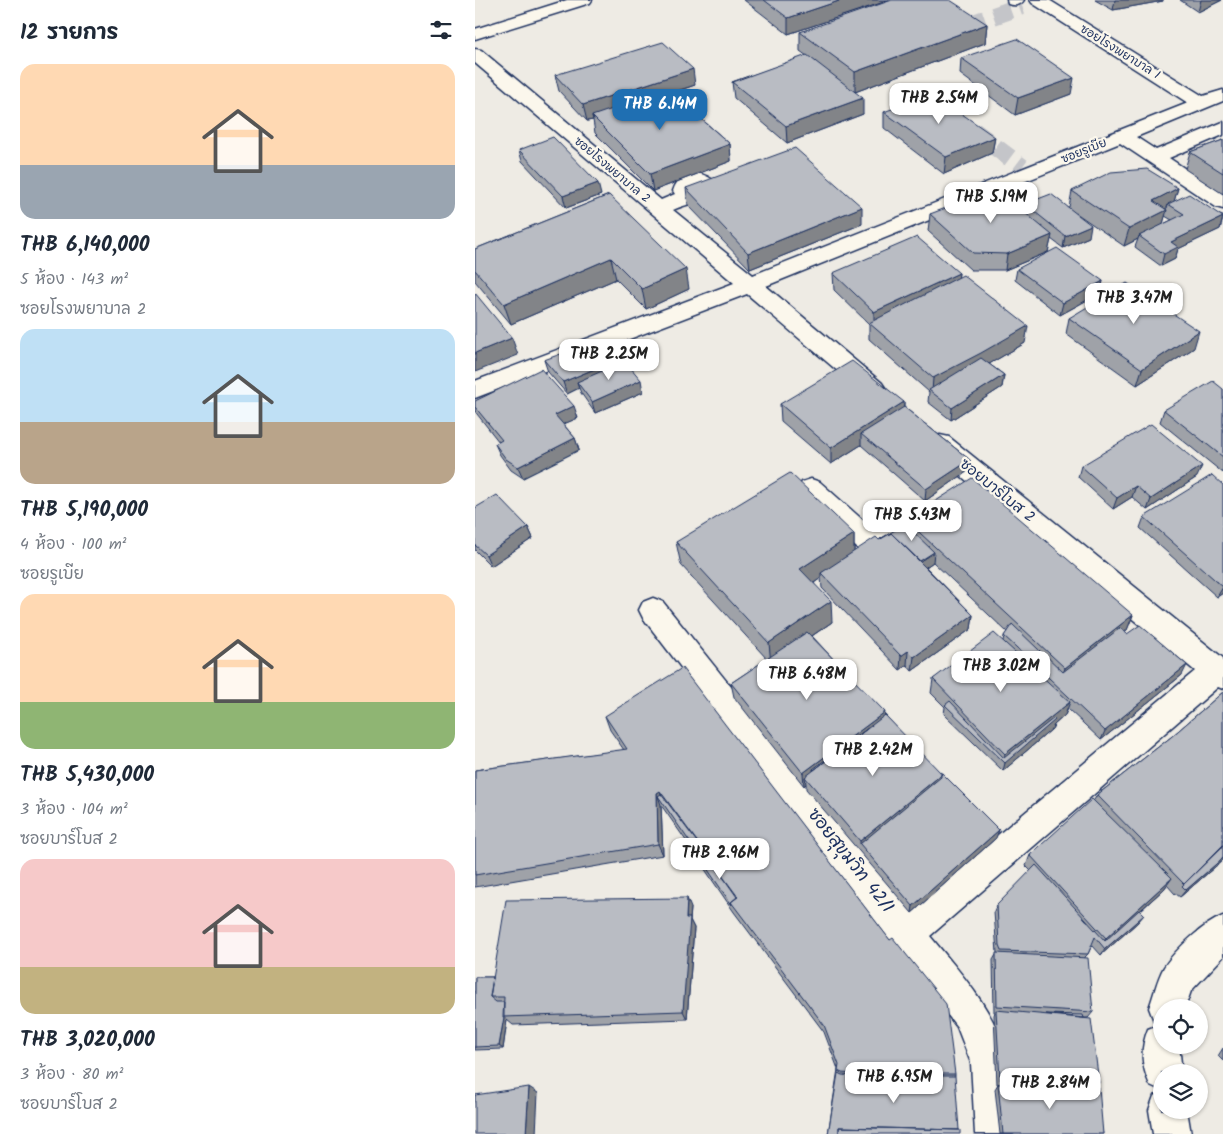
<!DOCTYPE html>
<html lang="th">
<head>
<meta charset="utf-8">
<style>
	body { margin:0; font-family:Kalam,"Playpen Sans Thai",sans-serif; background:#f2f2f3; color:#1f2937; height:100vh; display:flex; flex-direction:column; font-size:19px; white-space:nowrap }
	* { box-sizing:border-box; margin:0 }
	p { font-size:16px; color:#747a83 }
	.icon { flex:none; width:28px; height:28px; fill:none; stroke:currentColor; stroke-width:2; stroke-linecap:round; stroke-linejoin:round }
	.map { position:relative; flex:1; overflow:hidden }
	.panel { display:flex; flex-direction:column; background:#fff; width:475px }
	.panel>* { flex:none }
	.fabs { position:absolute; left:678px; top:999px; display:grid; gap:10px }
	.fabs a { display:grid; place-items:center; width:55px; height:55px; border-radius:50%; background:#fff; box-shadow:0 1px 4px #0004; font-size:25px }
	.price { position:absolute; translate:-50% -42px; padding:0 11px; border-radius:10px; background:#fff; color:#222; font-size:16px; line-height:32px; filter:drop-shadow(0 1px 2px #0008) }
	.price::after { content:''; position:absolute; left:50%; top:30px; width:15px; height:11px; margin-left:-8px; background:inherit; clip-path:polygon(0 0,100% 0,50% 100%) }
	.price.current { background:#1f6fb2; color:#fff }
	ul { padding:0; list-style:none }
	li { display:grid; align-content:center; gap:10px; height:265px; padding:0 20px }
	li span { display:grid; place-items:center; height:155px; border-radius:15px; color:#555 }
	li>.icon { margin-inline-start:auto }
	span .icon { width:90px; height:90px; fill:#fffc; stroke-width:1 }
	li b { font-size:21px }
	h2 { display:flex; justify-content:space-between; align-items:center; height:60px; padding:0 20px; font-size:21px }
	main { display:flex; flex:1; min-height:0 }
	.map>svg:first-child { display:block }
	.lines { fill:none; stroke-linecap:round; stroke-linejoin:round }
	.minor-tunnel { stroke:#c4c5c9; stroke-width:18; stroke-dasharray:18 9; stroke-linecap:butt }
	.minor-casing { stroke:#1b2f5e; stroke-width:3 }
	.minor { fill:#fbf7ec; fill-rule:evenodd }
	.wall { fill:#9fa2a8; stroke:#1b2f5e; fill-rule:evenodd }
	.shaded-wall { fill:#828488; stroke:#1b2f5e }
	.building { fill:#b9bcc3; stroke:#1b2f5e }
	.labels { text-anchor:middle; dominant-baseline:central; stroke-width:4.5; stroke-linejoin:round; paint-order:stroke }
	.far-street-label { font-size:12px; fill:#1b2f5e; stroke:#fbf7ec }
	.street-label { font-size:15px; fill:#1b2f5e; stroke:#fbf7ec }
	.near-street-label { font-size:18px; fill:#1b2f5e; stroke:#fbf7ec }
</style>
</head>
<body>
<main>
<section class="panel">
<h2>12 รายการ<svg class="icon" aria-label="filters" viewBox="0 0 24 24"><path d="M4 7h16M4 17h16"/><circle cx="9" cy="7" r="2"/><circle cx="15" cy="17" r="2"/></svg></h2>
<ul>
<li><span style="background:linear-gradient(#ffd9b3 65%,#9aa5b1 0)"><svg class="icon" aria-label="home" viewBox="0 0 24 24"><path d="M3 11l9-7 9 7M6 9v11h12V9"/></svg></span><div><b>THB 6,140,000</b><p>5 ห้อง · 143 m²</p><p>ซอยโรงพยาบาล 2</p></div></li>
<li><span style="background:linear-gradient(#bfe0f5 60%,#b9a48a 0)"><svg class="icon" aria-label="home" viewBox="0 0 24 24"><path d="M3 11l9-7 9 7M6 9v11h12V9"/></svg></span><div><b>THB 5,190,000</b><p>4 ห้อง · 100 m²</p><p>ซอยรูเบีย</p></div></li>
<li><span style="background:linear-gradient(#ffd9b3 70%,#8fb573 0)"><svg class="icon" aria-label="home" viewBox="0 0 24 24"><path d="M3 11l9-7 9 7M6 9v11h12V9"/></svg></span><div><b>THB 5,430,000</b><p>3 ห้อง · 104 m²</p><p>ซอยบาร์โบส 2</p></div></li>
<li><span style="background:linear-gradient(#f6c9c9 70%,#c2b280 0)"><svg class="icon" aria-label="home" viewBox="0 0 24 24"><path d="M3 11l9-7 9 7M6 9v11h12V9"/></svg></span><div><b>THB 3,020,000</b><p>3 ห้อง · 80 m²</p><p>ซอยบาร์โบส 2</p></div></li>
</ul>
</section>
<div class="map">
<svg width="748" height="1134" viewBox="0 0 748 1134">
	<rect width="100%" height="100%" fill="#eeebe4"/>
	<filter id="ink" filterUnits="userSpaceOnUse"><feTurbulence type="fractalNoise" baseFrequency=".02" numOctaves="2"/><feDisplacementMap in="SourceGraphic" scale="10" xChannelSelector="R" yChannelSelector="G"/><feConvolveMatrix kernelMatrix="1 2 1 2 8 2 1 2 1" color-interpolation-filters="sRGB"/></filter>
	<g filter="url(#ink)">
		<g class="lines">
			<path class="minor-tunnel" d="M493 25 547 6
				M499 131 547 167"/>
			<g class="minor-casing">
				<path id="minor" d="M92 0H117L115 3 0 39V29Z
					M532 0H549C545 6 540 6 533 4Z
					M555 0H574L728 96 748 90V101L661 137 681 150 748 122V135L694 158 748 194V209L741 207 645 143 291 286 407 383 411 389 407 395 399 397 391 395 272 294 0 398V381L259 283 0 63V49L6 50 186 200 200 194 198 191C205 168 232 169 244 187 234 201 213 203 198 210L278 275 713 103 557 3Z
					M465 435 474 437 748 658V689L743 687 455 936C488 976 520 1010 533 1061 539 1083 537 1112 538 1134H500L496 1063 482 1027 168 618 164 610 168 602 178 598 188 602 434 909 720 671 456 451 452 444 456 437Z
					M336 479 345 482 399 530 427 517 436 520 440 527C430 547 404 555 383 549L327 496 323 489 327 482Z
					M748 916V957L716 991 710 1008H686V1045H704L707 1072H686V1090L675 1085C666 1065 665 1049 673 1029L686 1024 679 1021 674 1008C679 995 682 979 689 967 701 949 728 924 748 916Z
					M686 1094V1110H712L716 1134H678L674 1110 679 1096Z"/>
			</g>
			<use href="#minor" class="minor"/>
		</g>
		<path class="wall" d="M269 0H415L313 34Z
			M620 0H688V1L638 10Z
			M705 0H747L723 12Z
			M512 24 510 43 380 92 388 114 312 143 259 98 257 82 332 56 325 51V32Z
			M486 58 596 94 540 115 485 74Z
			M80 75 220 85 197 93 255 144 256 161 178 191 120 133 118 120 112 121 84 91Z
			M409 112 520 137 517 153 469 174 409 128Z
			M748 140V194L710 169 715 152Z
			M44 150 126 195 91 208 47 161Z
			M211 188 387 224 275 269 213 205Z
			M703 188 699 201 748 216V219L745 229 703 249 700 259 686 266 660 247 663 239 649 246 601 213 614 237 588 248 576 239 573 252 530 270H496L453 231 455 214 549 212 550 204 594 207 597 191ZM690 216 697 220 688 224Z
			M134 195 214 289 171 309 141 279 36 324 0 281V249Z
			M542 269 628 281 625 293 585 315 540 280Z
			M358 273H484L483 278 550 343 514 364 529 375 527 387 476 420 453 402 454 392 394 339V324L359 290Z
			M594 318 719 348 662 385 591 334Z
			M69 360 129 365 130 370 168 392 120 413 106 393 104 388 92 394 73 372Z
			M748 389V473L685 422 689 410Z
			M0 401 103 418 88 424 100 438 104 450 48 478 36 470 25 455 20 444 24 442 2 414 0 411Z
			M429 402V407L495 460 493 471 450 501 386 445 356 464 306 421 305 404Z
			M606 466 722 477 672 510 657 497 638 509 603 477Z
			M748 485V593L742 597 665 528 669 517Z
			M0 508 53 527 58 538 16 566 0 550Z
			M431 520 658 615 652 630 649 632 707 675 626 740 593 709 590 715 579 725 577 729 528 771 469 714 470 707 456 693 458 679 528 641 529 636 532 632 458 562 451 567 498 615 496 629 437 671 432 665 425 670 347 588 346 578 339 583 357 622 337 636 410 715 521 838 437 913 331 789V784L329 786 259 697 256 683 292 659 206 565 201 542 379 534V552L404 540 430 525Z
			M748 692V860L705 897 701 894H700L692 885 689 889 665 911 663 922 626 955 617 945 613 954 610 957 618 1012 613 1018H609L624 1083 619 1088 628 1134H525L520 1089 523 1084H528H522L519 1015 520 1012H519L518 960 522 953 519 912 522 905 556 871 551 866 555 855 619 800 622 795 696 737Z
			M130 716 480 1074V1076L353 1134 363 1069 349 1032 259 912 229 868 228 865 186 805 188 855 0 887V770L149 750 135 730Z
			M216 908 215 920 219 928 212 1019 38 1025 32 1020 28 1049 0 1050V977H18Z
			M748 1048V1061L743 1056Z"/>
		<path class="shaded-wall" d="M367 0H415L313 34V18Z
			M640 0H688V1L638 10Z
			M726 0H747L723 12Z
			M512 24 510 43 380 92V72Z
			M218 69 220 85 119 119 117 116 118 120 112 121 108 105Z
			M599 78 596 94 540 115 543 98Z
			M388 98V114L312 143 311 126Z
			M520 137 517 153 469 174 471 157Z
			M255 144 256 161 178 191 175 174Z
			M123 183 126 195 91 208 88 196Z
			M703 188 698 205 693 204 692 208 674 218 678 201Z
			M387 207V224L275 269 273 253Z
			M692 210 687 227 664 236 663 239 649 246 654 229Z
			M748 217 745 229 703 249 700 259 686 266 689 254 696 242Z
			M616 225 614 237 588 248 590 236Z
			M577 235 573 252 530 270 532 254Z
			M136 258 141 279 36 324 29 304Z
			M211 269 214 289 171 309 167 289Z
			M484 273 482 290 399 326V312Z
			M628 281 625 293 585 315 588 303Z
			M553 326 550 343 504 370 457 392 458 378Z
			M724 331 719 348 662 385 667 369Z
			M37 338 43 355 0 372V353Z
			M129 365 132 376 102 382 104 388 92 394 88 382Z
			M529 375 527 387 476 420 477 408Z
			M166 380 168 392 120 413 117 402Z
			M429 402 428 419 386 434V445L356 464V448Z
			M99 406 103 418 84 426 80 415Z
			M100 438 104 450 48 478 43 467Z
			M495 460 493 471 450 501 451 489Z
			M727 466 722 477 672 510 676 499Z
			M661 486 657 497 638 509 642 498Z
			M53 527 58 538 16 566 11 555Z
			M379 534V556L346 573V578L327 591 325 569Z
			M459 552 458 562 441 574 442 563Z
			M748 586V593L742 597 748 587Z
			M356 601 357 622 296 664 294 643Z
			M498 615 496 629 437 671 439 657Z
			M658 615 652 630 585 682 590 668Z
			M433 651 432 665 425 670 426 656Z
			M565 651 562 661H556L555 666 551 669 554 659Z
			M712 665 707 675 626 740 630 731Z
			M595 702 590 715 579 725 577 729 528 771 530 763 528 760 530 754Z
			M410 712 409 718 341 772 338 769 339 778 330 777 331 784 329 786 328 773Z
			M467 774 464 786 385 844V841Z
			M185 791 189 803 183 796 186 805 188 855 183 844 182 793Z
			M524 830 521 838 437 913 438 906Z
			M231 854 234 862 227 861 226 858Z
			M748 858V860L705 897 711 890Z
			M697 878 689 889 627 945 631 938Z
			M212 898 216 908 215 920 219 928 212 1019 208 1011Z
			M669 915 663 922 626 955 630 949Z
			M29 1017 32 1020 28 1049 24 1046Z
			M54 1087 63 1093 61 1134H51Z"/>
		<path class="building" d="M289 0H367L313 18Z
			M417 0H475L512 24 380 72 325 32Z
			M542 39 599 78 543 98 486 58Z
			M188 42 218 69 108 105 80 75Z
			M332 55 388 98 311 126 257 82Z
			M193 90 255 144 175 174 117 116Z
			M457 93 520 137 471 157 409 112Z
			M78 137 123 183 88 196 44 150Z
			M748 140V173L715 152Z
			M320 148 387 207 273 253 211 188Z
			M672 169 703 188 678 201 692 210 654 229 597 191 636 172Z
			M521 189 577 235 532 254 498 253 455 214Z
			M576 194 616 225 590 236 550 204Z
			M714 194 748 217 696 242 703 247 689 254 664 236 709 214 693 204Z
			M134 195 211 269 167 289 136 258 29 304 0 270V249Z
			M442 237 484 273 399 312 358 273Z
			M582 248 628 281 588 303 542 269Z
			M488 275 553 326 506 353 458 378 394 323Z
			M652 283 724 331 667 369 594 318Z
			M0 293 37 338 0 353Z
			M108 346 129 365 88 382 69 360Z
			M506 358 529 375 477 408 454 390Z
			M150 361 166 380 117 402 102 382Z
			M377 361 429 402 356 448 305 404Z
			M66 369 99 406 80 415 100 438 43 467 31 459 20 444 27 440 0 407V401Z
			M738 381 748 389V457L689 410Z
			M429 407 495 460 451 489 386 434Z
			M676 424 727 466 676 499 661 486 642 498 606 466Z
			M315 473 379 534 325 569 356 601 294 643 201 542Z
			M737 475 748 485V587L669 517Z
			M497 478 658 615 590 668 431 520Z
			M22 495 53 527 11 555 0 545V508Z
			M430 524 459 552 445 561 416 533 405 539Z
			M416 533 498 615 439 657 433 651 426 656 346 573 401 537 404 540Z
			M537 624 565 651 554 659 529 636Z
			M665 625 712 665 630 731 556 661 567 652 588 672 645 628 652 634Z
			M332 632 410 712 328 773 256 683Z
			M519 633 595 702 530 754 458 679Z
			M207 668 415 940 418 938 471 1004 480 1074H468L465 1081 367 1073 363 1071 364 1065 349 1025 256 902 263 897 185 791 182 793 183 844 0 875V770L152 749 130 716Z
			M748 692V845L709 884 622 795 696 737Z
			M475 701 529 758 579 718 580 720 530 763 470 705Z
			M410 715 467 774 385 841 330 777Z
			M393 728 339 770 338 769Z
			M466 773H467L524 830 438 906 385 844 466 777Z
			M186 794 231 854 226 858 183 796Z
			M617 799 697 878 631 938 555 855Z
			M748 846V858L711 890 707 886Z
			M233 856 262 897 256 902 257 905 227 861Z
			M561 865 630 941 664 910 669 915 630 949 620 937 613 954 526 951 524 946 522 905Z
			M212 898 211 918H215L208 1011 28 1017 29 997H15L31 900Z
			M521 953 613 958 618 1012 522 1006Z
			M0 977H18L15 997 21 1002H29V1017L24 1046 0 1047Z
			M521 1010 616 1019 624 1083 525 1080Z
			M571 1014 608 1015 609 1018Z
			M363 1073 367 1075 464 1083 467 1076H480L484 1130 364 1127V1134H353Z
			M530 1082 617 1085V1088L530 1085Z
			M523 1084 624 1088 628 1134H528Z
			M54 1087 51 1134H0V1095Z
			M364 1127 485 1130V1134H364Z"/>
	</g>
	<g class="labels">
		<g class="far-street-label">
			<text transform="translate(645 52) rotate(32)">ซอยโรงพยาบาล 1</text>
			<text transform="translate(609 151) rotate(-22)">ซอยรูเบีย</text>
			<text transform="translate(137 170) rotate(40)">ซอยโรงพยาบาล 2</text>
		</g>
		<g class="street-label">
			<text transform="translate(522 491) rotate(39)">ซอยบาร์โบส 2</text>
		</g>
		<g class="near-street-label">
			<text transform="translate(375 861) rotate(52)">ซอยสุขุมวิท 42/1</text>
		</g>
	</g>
</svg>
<div class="fabs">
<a><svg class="icon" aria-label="locate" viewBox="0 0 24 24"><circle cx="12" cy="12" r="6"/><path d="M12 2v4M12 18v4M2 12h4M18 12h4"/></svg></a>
<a><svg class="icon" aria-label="layers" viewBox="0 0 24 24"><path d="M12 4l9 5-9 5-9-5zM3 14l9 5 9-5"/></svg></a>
</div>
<b class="price" style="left:464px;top:125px">THB 2.54M</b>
<b class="price current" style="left:185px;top:131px">THB 6.14M</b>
<b class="price" style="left:516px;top:224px">THB 5.19M</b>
<b class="price" style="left:659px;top:325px">THB 3.47M</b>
<b class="price" style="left:134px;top:381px">THB 2.25M</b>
<b class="price" style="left:437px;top:542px">THB 5.43M</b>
<b class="price" style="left:526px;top:693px">THB 3.02M</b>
<b class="price" style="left:332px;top:701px">THB 6.48M</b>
<b class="price" style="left:398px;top:777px">THB 2.42M</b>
<b class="price" style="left:245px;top:880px">THB 2.96M</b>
<b class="price" style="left:419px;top:1104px">THB 6.95M</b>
<b class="price" style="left:575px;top:1110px">THB 2.84M</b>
</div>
</main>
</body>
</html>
